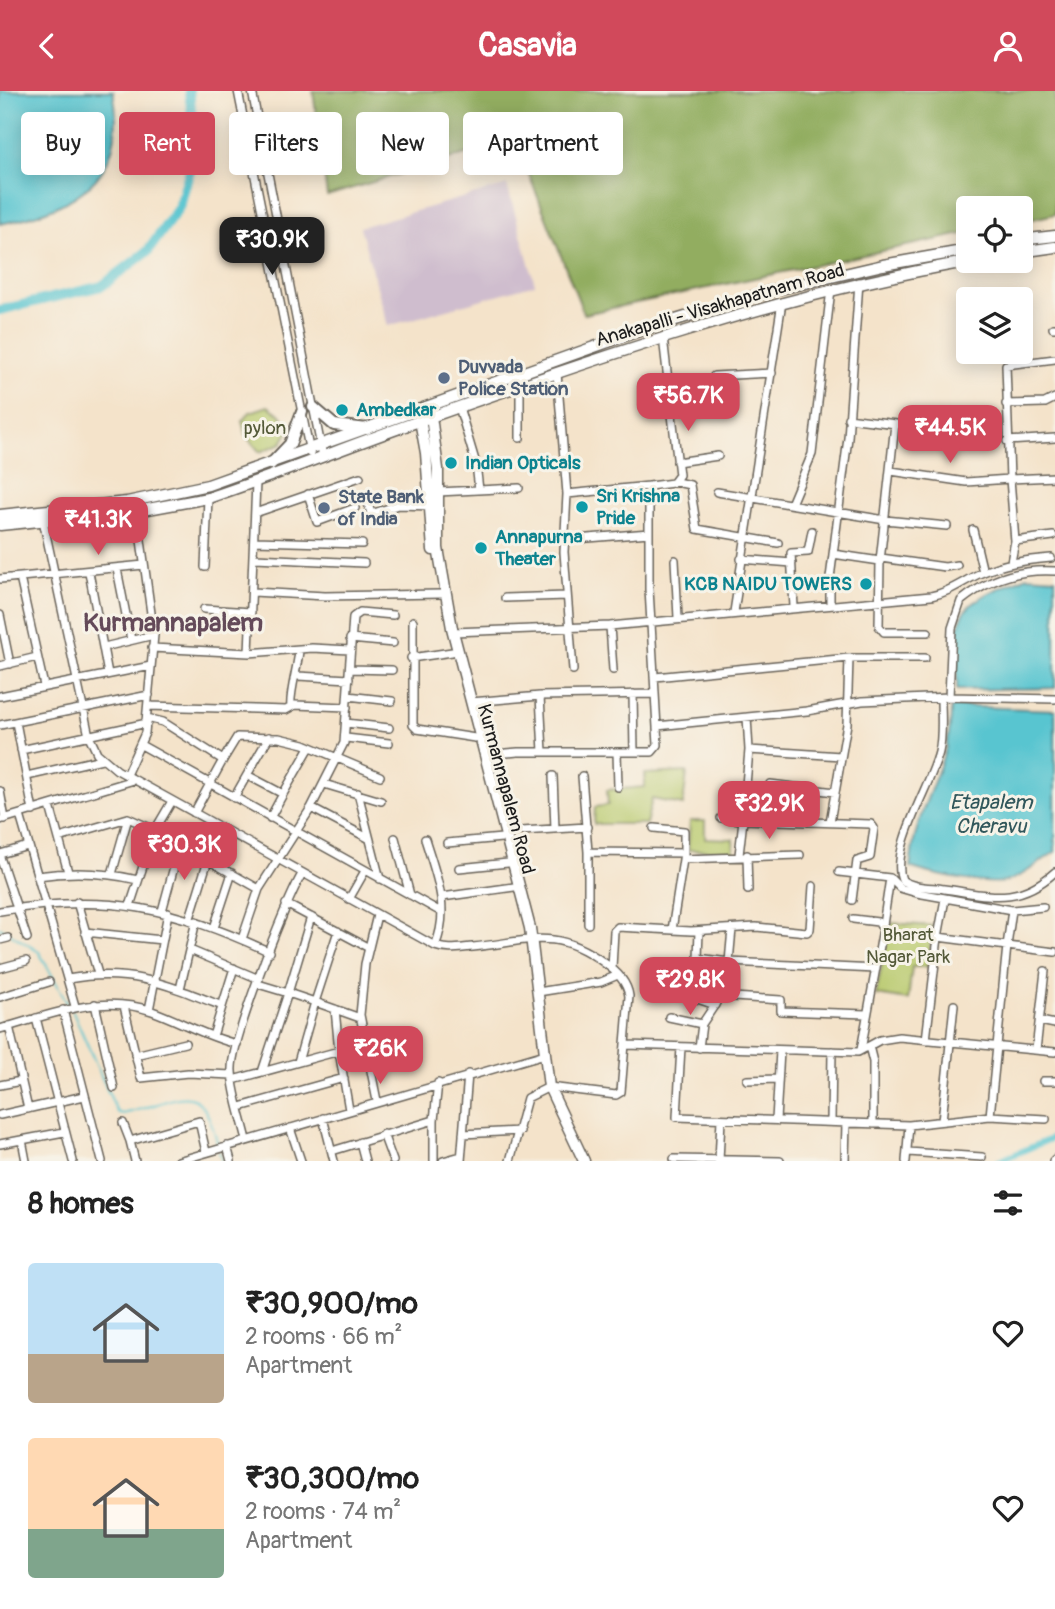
<!DOCTYPE html>
<html lang="en">
<head>
<meta charset="utf-8">
<style>
	body { margin:0; font-family:Pangolin,sans-serif; background:#f2f2f2; color:#222; height:100vh; display:flex; flex-direction:column; font-size:26px; white-space:nowrap }
	* { box-sizing:border-box; margin:0 }
	p { font-size:23px; color:#767676 }
	.icon { flex:none; width:38px; height:38px; fill:none; stroke:currentColor; stroke-width:2; stroke-linecap:round; stroke-linejoin:round }
	.map { position:relative; height:1070px; overflow:hidden }
	.details { display:flex; flex-direction:column; background:#fff; flex:1 }
	.details>* { flex:none }
	.hud { position:absolute; left:21px; top:21px; width:700px; height:63px; display:flex; gap:14px }
	.controls { position:absolute; left:956px; top:105px; display:grid; gap:14px }
	.controls a { display:grid; place-items:center; width:77px; height:77px; border-radius:7px; background:#fff; box-shadow:0 4px 18px #0003; font-size:35px }
	.price { position:absolute; translate:-50% -60px; padding:0 16px; border-radius:14px; background:#d1495b; color:#fff; font-size:23px; line-height:46px; filter:drop-shadow(0 2px 4px #0008) }
	.price::after { content:''; position:absolute; left:50%; top:42px; width:21px; height:16px; margin-left:-10px; background:inherit; clip-path:polygon(0 0,100% 0,50% 100%) }
	.price.current { background:#222; color:#fff }
	ul { padding:0; list-style:none }
	li { display:flex; align-items:center; gap:21px; height:175px; padding:0 28px }
	li span { display:grid; place-items:center; flex:none; width:196px; height:140px; border-radius:7px; color:#555 }
	li>.icon { margin-inline-start:auto }
	span .icon { width:84px; height:84px; fill:#fffc; stroke-width:1 }
	li b { font-size:30px }
	h2 { display:flex; justify-content:space-between; align-items:center; height:84px; padding:0 28px; font-size:30px }
	.tag { padding:0 24px; border-radius:7px; background:#fff; box-shadow:0 4px 18px #0003; font-size:24px; line-height:63px }
	.tag.current { background:#d1495b; color:#fff }
	header { display:flex; justify-content:space-between; align-items:center; height:91px; padding:0 28px; background:#d1495b; color:#fff; font-size:32px; font-weight:700 }
	.map>svg:first-child { display:block }
	.industrial { fill:#cfbdce }
	.green { fill:#b8c96c; stroke:#6a7244; stroke-width:2 }
	.forest { fill:#92ad60; stroke:#57643e; stroke-width:2 }
	.water { fill:#58c5d0; stroke:#3a7076; stroke-width:2 }
	.lines { fill:none; stroke-linecap:round; stroke-linejoin:round }
	.stream { stroke:#58c5d0; stroke-width:2 }
	.canal { stroke:#58c5d0; stroke-width:6 }
	.river { stroke:#58c5d0; stroke-width:10 }
	.minor-casing { stroke:#686259; stroke-width:10 }
	.major-casing { stroke:#686259; stroke-width:13 }
	.highway-casing { stroke:#686259; stroke-width:14 }
	.minor { stroke:#fff; stroke-width:7 }
	.major { stroke:#fff; stroke-width:10 }
	.highway { stroke:#fff; stroke-width:10 }
	.service-dot { fill:#5c6f8a; stroke:#f7f3e8; stroke-width:2.5 }
	.culture-dot { fill:#0f9aa8; stroke:#f7f3e8; stroke-width:2.5 }
	.labels { text-anchor:middle; dominant-baseline:central; stroke-width:6; stroke-linejoin:round; paint-order:stroke }
	.street-label { font-size:19px; fill:#1c1c1c; stroke:#f7f3e8 }
	.service-label { font-size:19px; font-weight:bold; fill:#4e5e75; stroke:#f7f3e8; text-anchor:start }
	.culture-label { font-size:19px; font-weight:bold; fill:#0d838f; stroke:#f7f3e8; text-anchor:start }
	.park-label { font-size:19px; fill:#535938; stroke:#f7f3e8 }
	.water-label { font-size:21px; font-style:italic; fill:#31575b; stroke:#f7f3e8 }
	.district-label { font-size:26px; font-weight:bold; fill:#644a59; stroke:#f7f3e8 }
</style>
</head>
<body>
<header><svg class="icon" aria-label="back" viewBox="0 0 24 24"><path d="M15 5l-7 7 7 7"/></svg>Casavia<svg class="icon" aria-label="person" viewBox="0 0 24 24"><circle cx="12" cy="8" r="4"/><path d="M4 21q1-7 8-7t8 7"/></svg></header>
<div class="map">
<svg width="1055" height="1070" viewBox="0 0 1055 1070">
	<rect width="100%" height="100%" fill="#f7f3e8"/>
	<filter id="ink" filterUnits="userSpaceOnUse"><feTurbulence type="fractalNoise" baseFrequency=".0143" numOctaves="2"/><feDisplacementMap in="SourceGraphic" scale="14" xChannelSelector="R" yChannelSelector="G"/><feConvolveMatrix kernelMatrix="1 2 1 2 8 2 1 2 1" color-interpolation-filters="sRGB"/></filter>
	<filter id="wash" filterUnits="userSpaceOnUse"><feTurbulence type="fractalNoise" baseFrequency=".00686" numOctaves="4" result="noise"/><feDisplacementMap in="SourceGraphic" scale="28" xChannelSelector="R" yChannelSelector="G"/><feGaussianBlur stdDeviation="1.57" result="paint"/><feColorMatrix in="noise" values="0 0 0 0 0 0 0 0 0 0 0 0 0 0 0 0 0 1.4 0 .05"/><feComposite in="paint" operator="in"/></filter>
	<g filter="url(#wash)">
		<rect width="100%" height="100%" fill="#f4e3ca"/>
		<path class="industrial" d="M507 94 535 193 388 235 360 136Z"/>
		<path class="green" d="M268 315 281 324 290 338 282 352 260 361 246 345 242 330 250 321Z
			M687 681 683 714 652 708 646 733H594L595 716 608 714 607 699 645 696V683Z
			M690 730H705V747L733 748 734 760 688 759Z
			M890 832 933 835 927 876H912L908 909 876 904Z"/>
		<path class="forest" d="M313 0H1055V123L1020 131V117H968V142L584 223 515 48 327 105Z"/>
		<path class="water" d="M0 0H113C130 87 74 118 0 133Z
			M1028 485 1055 487V597L957 599C957 518 950 516 1028 485Z
			M951 615 1055 619V761C1039 771 1026 784 1008 790 991 796 927 783 910 776 912 763 913 750 917 738 929 693 952 664 951 615Z"/>
		<g class="lines">
			<path class="stream" d="M0 836 39 861 70 917
				M73 921 117 1021 122 1023C180 1011 200 980 218 1055
				M219 1061 222 1070"/>
			<path class="canal" d="M999 1070 1055 1046"/>
			<path class="river" d="M0 219 102 195 148 160 179 116 196 59 189 0"/>
		</g>
	</g>
	<g filter="url(#ink)">
		<g class="lines">
			<g class="minor-casing">
				<path id="minor" d="M238 0 310 362
					M252 0 323 366
					M1053 237H1055
					M557 282 567 403 564 461 573 579
					M714 285 772 282
					M1006 313 1045 312 1055 307
					M459 316 476 373 479 399
					M671 321 725 314
					M848 327 952 340
					M895 333 880 470 879 535 884 541H928
					M520 347V295
					M1007 350 1055 347
					M677 371 718 365
					M891 380 966 391 1010 388 1006 274 1055 268
					M676 391 690 394 697 438 778 452
					M649 395 673 392 679 384 663 246
					M438 401 519 397
					M717 401 885 429 947 435
					M308 403 317 431 355 417
					M368 412 371 423 398 414 433 415
					M791 413 812 363 831 198
					M255 422 360 386
					M43 429 89 645 97 662 117 679 435 855C448 860 460 857 473 856 528 851 554 835 603 871 615 879 627 890 629 905L621 1001 616 1004 549 996
					M973 439 983 481
					M564 449 649 442
					M255 450 362 453
					M1015 450 1053 445
					M833 463 880 470
					M255 467 364 472
					M881 467 945 476 957 474
					M741 468 792 472
					M675 469 678 527
					M1011 471 1015 450 1010 388 1055 386
					M205 476 208 407
					M117 478 131 549
					M89 481 108 583
					M20 487 44 595
					M0 488 144 474
					M253 501 325 505 441 503
					M505 507 567 505
					M830 514V487L848 347 859 191
					M794 516 791 462 808 461 812 440
					M204 518 251 521
					M734 521 782 211
					M0 524 10 573
					M413 530V634L417 638 475 647
					M610 535 613 579
					M453 541 610 535 931 505C951 501 963 490 981 482 1004 472 1026 469 1051 467
					M350 548 393 552
					M104 556 154 544
					M152 557 249 562 256 391
					M249 562 312 557 350 559
					M411 567 452 561
					M0 575 37 566
					M350 578 392 579
					M298 585 349 588
					M655 586 849 567H925
					M633 603 634 661
					M0 605 151 575
					M348 605 392 610
					M540 605 543 661
					M949 606 952 537 961 510C988 488 1021 478 1055 480
					M941 607C941 624 943 644 939 661 932 692 889 758 902 789 913 797 930 796 944 798 989 804 1017 815 1055 781
					M471 611 540 605 655 603
					M148 615 286 619 295 614 347 616
					M291 616C289 603 298 576 299 559
					M747 626 749 659 841 665
					M147 627 163 631 223 669 237 646 279 647 304 653 380 685
					M16 631 33 720
					M346 632 389 637
					M0 634 149 604
					M657 635 807 620 862 610 949 606 1055 608
					M269 646 247 684 283 703 310 656
					M346 647 389 652
					M141 654 441 821
					M21 659 147 632
					M617 661 618 696
					M485 664 518 661H652L658 654 649 498V395L567 403
					M126 684 145 642 154 544 137 420
					M27 685 102 668
					M553 685 555 738
					M582 685 588 761V833
					M324 693 381 710
					M0 700 5 728
					M358 702 380 788
					M234 707 247 684
					M50 715 68 781
					M311 717 368 747
					M194 722 223 669
					M20 724 75 915
					M270 727 283 703
					M721 727 743 729 749 659
					M0 729 134 689
					M766 729 770 693 835 701
					M830 731 847 633 849 567
					M654 737 684 740V762
					M505 741 587 736
					M59 747 128 727 155 739 172 710
					M395 747 410 804
					M425 748C436 784 451 818 435 855
					M447 752 502 747
					M588 761 684 762 672 839
					M0 763 28 755
					M739 764 743 729 871 733 874 737 870 766 857 770 852 809
					M747 764 748 799
					M0 766 27 847
					M683 768 800 764
					M459 777 508 772
					M839 781 890 787 900 797 917 802 1012 819 1007 855 1055 861
					M112 783 128 727
					M37 785C72 780 104 781 138 789
					M259 798 311 717 344 652 353 526 360 521 393 524
					M442 806 514 796
					M349 808 365 780
					M77 811 98 883
					M286 813 369 857
					M130 815 155 739 259 798 242 848
					M1012 819 1043 816
					M0 820C108 802 171 816 270 861
					M162 820 180 754
					M377 824 365 873 360 924 377 1010
					M190 827 208 769
					M853 828 878 831 883 838 861 959
					M883 834 890 787
					M214 837 232 782
					M338 840 315 911 360 927
					M699 840 698 867 686 904 715 914
					M85 841 162 849
					M938 846 945 808
					M0 849 8 847
					M190 859 259 888
					M698 867 729 871 732 838
					M0 877 26 870
					M612 877 614 840 618 836 691 840 756 836 807 841 810 838 813 795
					M691 887 722 893
					M68 888C130 877 166 893 222 915
					M258 893 288 902 262 981
					M180 898 196 830
					M538 901 601 891 618 884
					M0 906 49 891
					M95 913 114 997
					M124 915 141 987 188 982 232 984
					M335 918 339 960
					M63 919 102 1070
					M149 919 168 822
					M866 923 781 920V909L718 905 729 871 876 878
					M669 926 702 933
					M36 927 73 1070
					M1040 930 1055 933
					M9 935 28 1018
					M0 938C50 924 100 902 152 920 180 930 207 946 237 953
					M213 945 234 877
					M926 949 938 846 1007 855 990 1025
					M626 954 858 961 880 949 899 946 1055 961
					M869 955 873 971V1033
					M681 956 677 1026 909 1034 990 1025 1046 1028
					M699 957 702 933 716 912
					M1036 959 1045 880
					M135 964 185 952
					M298 971 315 911 288 902 311 826
					M233 989 339 960 349 1019
					M747 989 778 988
					M1043 990H1055
					M0 994 21 990
					M240 1016 344 987
					M0 1024 84 1005
					M323 1027 334 1070
					M776 1029 780 960
					M942 1030 954 914
					M831 1031 832 960
					M123 1032 130 1050
					M290 1037 301 1070
					M383 1043 393 1070
					M463 1043 520 1040
					M22 1049 26 1070
					M247 1049C242 1027 233 1003 232 980 230 953 286 809 302 783
					M360 1051 365 1070
					M0 1053 64 1041
					M227 1055 231 1070
					M332 1060 434 1029 438 992
					M908 1061 982 1066
					M674 1068 780 1070
					M135 1070 130 1050 199 1030 206 1061
					M178 1070 545 963
					M434 1070V1029
					M443 1070 461 1065
					M461 1070 468 983
					M510 1070 527 1007 545 998
					M719 1070 721 1028
					M845 1070 846 1032
					M906 1070 909 1034
					M1053 1070 1055 1068"/>
			</g>
			<g class="major-casing">
				<path id="major" d="M1020 149 1055 145
					M1020 161 1055 156
					M431 325 438 378V457L452 537 530 837 549 996 584 1070
					M420 329 426 362 433 459
					M0 424 127 411 208 394 636 241 771 200 883 174 968 159
					M0 434 137 420 208 407C280 383 350 354 422 329 602 265 782 203 971 170"/>
			</g>
			<g class="highway-casing">
				<path id="highway" d="M313 316 334 334 367 338
					M271 373 290 353 302 321"/>
			</g>
			<use href="#minor" class="minor"/>
			<use href="#major" class="major"/>
			<use href="#highway" class="highway"/>
		</g>
	</g>
	<g class="service-dot">
		<circle cx="444" cy="287" r="7"/>
		<circle cx="324" cy="417" r="7"/>
	</g>
	<g class="culture-dot">
		<circle cx="342" cy="319" r="7"/>
		<circle cx="451" cy="372" r="7"/>
		<circle cx="582" cy="416" r="7"/>
		<circle cx="481" cy="457" r="7"/>
		<circle cx="866" cy="493" r="7"/>
	</g>
	<g class="labels">
		<g class="street-label">
			<text transform="translate(720 214) rotate(-16)">Anakapalli - Visakhapatnam Road</text>
			<text transform="translate(506 698) rotate(75)">Kurmannapalem Road</text>
		</g>
		<g class="service-label">
			<text x="458" y="276">Duvvada<tspan x="458" dy="22">Police Station</tspan></text>
			<text x="338" y="406">State Bank<tspan x="338" dy="22">of India</tspan></text>
		</g>
		<g class="culture-label">
			<text x="356" y="319">Ambedkar</text>
			<text x="465" y="372">Indian Opticals</text>
			<text x="596" y="405">Sri Krishna<tspan x="596" dy="22">Pride</tspan></text>
			<text x="495" y="446">Annapurna<tspan x="495" dy="22">Theater</tspan></text>
			<text x="852" y="493" text-anchor="end">KCB NAIDU TOWERS</text>
		</g>
		<g class="park-label">
			<text x="265" y="337">pylon</text>
			<text x="908" y="844">Bharat<tspan x="908" dy="22">Nagar Park</tspan></text>
		</g>
		<g class="water-label">
			<text x="991" y="711">Etapalem<tspan x="991" dy="24">Cheravu</tspan></text>
		</g>
		<g class="district-label">
			<text x="173" y="532">Kurmannapalem</text>
		</g>
	</g>
</svg>
<div class="controls">
<a><svg class="icon" aria-label="locate" viewBox="0 0 24 24"><circle cx="12" cy="12" r="6"/><path d="M12 2v4M12 18v4M2 12h4M18 12h4"/></svg></a>
<a><svg class="icon" aria-label="layers" viewBox="0 0 24 24"><path d="M12 4l9 5-9 5-9-5zM3 14l9 5 9-5"/></svg></a>
</div>
<b class="price current" style="left:272px;top:186px">₹30.9K</b>
<b class="price" style="left:688px;top:342px">₹56.7K</b>
<b class="price" style="left:950px;top:374px">₹44.5K</b>
<b class="price" style="left:98px;top:466px">₹41.3K</b>
<b class="price" style="left:769px;top:750px">₹32.9K</b>
<b class="price" style="left:184px;top:791px">₹30.3K</b>
<b class="price" style="left:690px;top:926px">₹29.8K</b>
<b class="price" style="left:380px;top:995px">₹26K</b>
<div class="hud">
<a class="tag">Buy</a>
<a class="tag current">Rent</a>
<a class="tag">Filters</a>
<a class="tag">New</a>
<a class="tag">Apartment</a>
</div>
</div>
<section class="details">
<h2>8 homes<svg class="icon" aria-label="filters" viewBox="0 0 24 24"><path d="M4 7h16M4 17h16"/><circle cx="9" cy="7" r="2"/><circle cx="15" cy="17" r="2"/></svg></h2>
<ul>
<li><span style="background:linear-gradient(#bfe0f5 65%,#b9a48a 0)"><svg class="icon" aria-label="home" viewBox="0 0 24 24"><path d="M3 11l9-7 9 7M6 9v11h12V9"/></svg></span><div><b>₹30,900/mo</b><p>2 rooms · 66 m²</p><p>Apartment</p></div><svg class="icon" aria-label="heart" viewBox="0 0 24 24"><path d="M12 20l-8-8c-3-5 5-10 8-4 3-6 11-1 8 4z"/></svg></li>
<li><span style="background:linear-gradient(#ffd9b3 65%,#7fa58c 0)"><svg class="icon" aria-label="home" viewBox="0 0 24 24"><path d="M3 11l9-7 9 7M6 9v11h12V9"/></svg></span><div><b>₹30,300/mo</b><p>2 rooms · 74 m²</p><p>Apartment</p></div><svg class="icon" aria-label="heart" viewBox="0 0 24 24"><path d="M12 20l-8-8c-3-5 5-10 8-4 3-6 11-1 8 4z"/></svg></li>
</ul>
</section>
</body>
</html>
